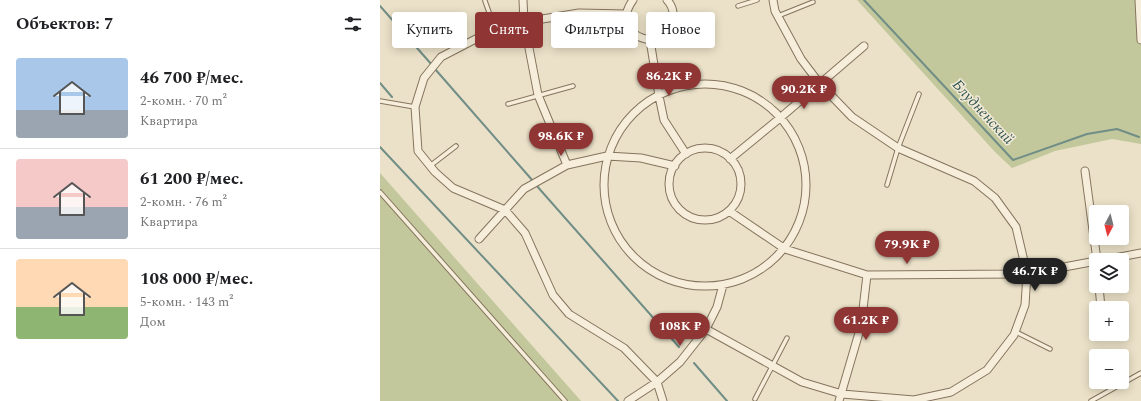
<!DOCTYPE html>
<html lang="ru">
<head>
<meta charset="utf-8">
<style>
	body { margin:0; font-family:Spectral,serif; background:#f6f6f6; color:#202124; height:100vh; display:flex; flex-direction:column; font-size:15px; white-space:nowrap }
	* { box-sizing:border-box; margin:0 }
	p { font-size:13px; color:#757577 }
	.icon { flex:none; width:22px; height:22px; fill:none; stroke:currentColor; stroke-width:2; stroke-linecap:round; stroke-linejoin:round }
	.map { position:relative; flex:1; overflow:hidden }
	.drawer { display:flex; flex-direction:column; background:#fff; width:380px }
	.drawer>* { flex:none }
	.guide { position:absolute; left:12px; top:12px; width:380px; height:36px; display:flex; gap:8px }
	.needle { width:26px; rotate:187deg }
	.fabs { position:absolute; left:709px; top:205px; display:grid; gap:8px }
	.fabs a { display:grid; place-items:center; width:40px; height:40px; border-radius:4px; background:#fff; box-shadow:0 2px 10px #0003; font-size:20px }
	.price { position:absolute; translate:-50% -34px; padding:0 9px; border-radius:14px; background:#8f3534; color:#fff; font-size:13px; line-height:26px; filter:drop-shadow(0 1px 2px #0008) }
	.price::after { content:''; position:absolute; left:50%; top:24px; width:12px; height:9px; margin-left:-6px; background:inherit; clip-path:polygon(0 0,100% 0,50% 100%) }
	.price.active { background:#222; color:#fff }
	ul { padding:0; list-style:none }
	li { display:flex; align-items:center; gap:12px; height:100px; padding:0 16px }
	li+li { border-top:1px solid #e0e0e0 }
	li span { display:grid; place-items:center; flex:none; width:112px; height:80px; border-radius:4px; color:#555 }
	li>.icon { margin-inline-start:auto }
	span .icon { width:48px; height:48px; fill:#fffc; stroke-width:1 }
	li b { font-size:17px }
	h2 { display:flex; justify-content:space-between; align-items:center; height:48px; padding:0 16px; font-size:17px }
	.tag { padding:0 14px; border-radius:4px; background:#fff; box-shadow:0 2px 10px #0003; font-size:14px; line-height:36px }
	.tag.active { background:#8f3534; color:#fff }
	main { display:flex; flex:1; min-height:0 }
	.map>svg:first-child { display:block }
	.green { fill:#c2c89c }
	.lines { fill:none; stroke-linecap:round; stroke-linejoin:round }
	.stream { stroke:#708d86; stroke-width:2 }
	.service-casing { stroke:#85745e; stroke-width:5.5 }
	.minor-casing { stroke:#85745e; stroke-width:9 }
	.service { stroke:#f6eeda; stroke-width:3.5 }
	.minor { stroke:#f6eeda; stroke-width:7 }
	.labels { text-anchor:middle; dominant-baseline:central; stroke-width:3; stroke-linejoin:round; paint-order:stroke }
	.water-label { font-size:15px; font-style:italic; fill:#315553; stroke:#f3ebd7 }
</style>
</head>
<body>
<main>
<section class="drawer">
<h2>Объектов: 7<svg class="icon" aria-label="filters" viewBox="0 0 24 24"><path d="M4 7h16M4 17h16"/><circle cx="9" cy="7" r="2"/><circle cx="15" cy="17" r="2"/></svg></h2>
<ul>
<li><span style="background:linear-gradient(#a9c7e8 65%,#9aa5b1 0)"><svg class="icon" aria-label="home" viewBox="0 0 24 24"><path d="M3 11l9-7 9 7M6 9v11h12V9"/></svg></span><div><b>46 700 ₽/мес.</b><p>2-комн. · 70 m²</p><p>Квартира</p></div></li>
<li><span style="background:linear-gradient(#f6c9c9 60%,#9aa5b1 0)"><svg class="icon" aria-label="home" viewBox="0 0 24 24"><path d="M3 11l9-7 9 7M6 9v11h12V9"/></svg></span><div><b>61 200 ₽/мес.</b><p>2-комн. · 76 m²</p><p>Квартира</p></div></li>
<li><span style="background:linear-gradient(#ffd9b3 60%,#8fb573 0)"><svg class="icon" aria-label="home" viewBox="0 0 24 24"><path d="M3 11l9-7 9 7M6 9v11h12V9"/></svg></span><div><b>108 000 ₽/мес.</b><p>5-комн. · 143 m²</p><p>Дом</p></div></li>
</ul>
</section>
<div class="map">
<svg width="761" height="401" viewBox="0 0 761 401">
	<rect width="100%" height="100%" fill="#ebe1c8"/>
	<path class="green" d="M477 0H761V144L732 139 675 151 632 168 615 152Z
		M0 173 201 401H0Z"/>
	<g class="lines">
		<path class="stream" d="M484 0 633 160 707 134 737 129 759 137
			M0 6 52 65
			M55 69 153 181
			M0 83 12 97
			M0 147 238 401
			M156 185 299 347
			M314 363 347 401"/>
		<g class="service-casing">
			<path id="service" d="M105 1 115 29
				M358 6 377 0
				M398 16 433 2
				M0 101 35 107
				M128 104 193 86
				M50 166 76 146
				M507 185 518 148 539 94
				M0 192 185 401
				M636 332 670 349
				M375 399 407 338
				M711 401 761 373"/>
		</g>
		<g class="minor-casing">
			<path id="minor" d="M143 0 144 22 158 95 187 165
				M253 0C226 37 289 57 293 20 294 12 292 5 287 0
				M759 0 761 40
				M246 14 199 13 144 22 115 29 61 57 44 78 35 107 38 151 55 172 73 188 125 210 145 233 173 295 189 314 244 348 277 382 283 401
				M270 40 279 96 284 120 306 154
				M224 185a101 101 0 1 1 202 0a101 101 0 1 1-202 0Z
				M289 184a36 36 0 1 1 72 0a36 36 0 1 1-72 0Z
				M350 159 400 118 484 46
				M705 171 717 260
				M349 211 405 249 487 275 647 274 716 261
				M99 239 144 189 187 165 227 156 261 158 295 166
				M724 260 761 253
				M719 286 721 308
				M326 329 422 382 462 394 534 400 571 392 607 370 634 335 645 305 647 274 636 227 615 198 594 181 518 148 472 117 440 84 421 59 395 11 393 0
				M248 401 277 382 300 362 326 329 337 307 343 285
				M459 401 481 326 487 275"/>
		</g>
		<use href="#service" class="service"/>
		<use href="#minor" class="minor"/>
	</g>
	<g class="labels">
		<g class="water-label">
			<text transform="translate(603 112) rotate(47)">Блудненский</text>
		</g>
	</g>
</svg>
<div class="fabs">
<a><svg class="needle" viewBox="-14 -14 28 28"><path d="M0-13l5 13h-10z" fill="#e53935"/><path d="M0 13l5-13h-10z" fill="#757577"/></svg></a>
<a><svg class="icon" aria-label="layers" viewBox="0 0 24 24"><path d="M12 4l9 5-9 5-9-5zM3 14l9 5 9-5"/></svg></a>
<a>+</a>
<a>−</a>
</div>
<b class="price" style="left:289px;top:97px">86.2K ₽</b>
<b class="price" style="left:424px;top:110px">90.2K ₽</b>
<b class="price" style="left:181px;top:157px">98.6K ₽</b>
<b class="price" style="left:527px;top:265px">79.9K ₽</b>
<b class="price active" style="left:655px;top:292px">46.7K ₽</b>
<b class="price" style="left:486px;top:341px">61.2K ₽</b>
<b class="price" style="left:300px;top:347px">108K ₽</b>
<div class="guide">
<a class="tag">Купить</a>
<a class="tag active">Снять</a>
<a class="tag">Фильтры</a>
<a class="tag">Новое</a>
</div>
</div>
</main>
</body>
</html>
